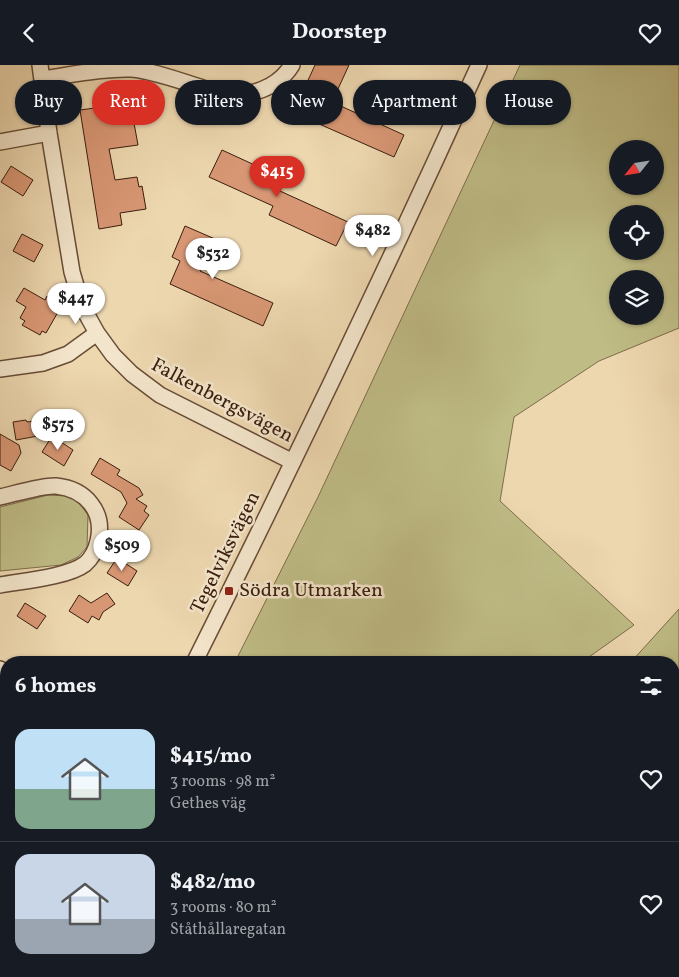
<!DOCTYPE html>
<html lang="en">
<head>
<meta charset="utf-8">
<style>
	body { margin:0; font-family:Vollkorn,serif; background:#20242c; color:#f1f3f6; height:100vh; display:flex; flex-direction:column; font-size:19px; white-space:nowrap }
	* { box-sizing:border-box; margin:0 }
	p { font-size:16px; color:#9ea1a6 }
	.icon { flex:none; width:28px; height:28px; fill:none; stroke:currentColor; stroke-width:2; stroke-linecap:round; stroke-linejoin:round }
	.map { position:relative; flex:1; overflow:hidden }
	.details { position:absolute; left:0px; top:591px; width:680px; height:321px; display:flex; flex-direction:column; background:#171b24; border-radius:20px 20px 0 0; box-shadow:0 1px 4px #0004 }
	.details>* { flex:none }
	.guide { position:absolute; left:15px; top:15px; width:650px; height:45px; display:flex; gap:10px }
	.needle { width:32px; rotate:240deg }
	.controls { position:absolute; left:609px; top:75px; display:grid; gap:10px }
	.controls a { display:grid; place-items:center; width:55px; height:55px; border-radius:50%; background:#171b24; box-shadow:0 1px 4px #0004; font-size:25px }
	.price { position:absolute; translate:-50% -42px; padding:0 11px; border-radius:18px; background:#fff; color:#222; font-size:16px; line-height:32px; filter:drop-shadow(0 1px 2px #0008) }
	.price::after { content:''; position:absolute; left:50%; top:30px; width:15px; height:11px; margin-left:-8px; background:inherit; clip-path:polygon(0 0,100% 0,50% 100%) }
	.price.active { background:#d93025; color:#fff }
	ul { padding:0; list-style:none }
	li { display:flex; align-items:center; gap:15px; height:125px; padding:0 15px }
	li+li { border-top:1px solid #363941 }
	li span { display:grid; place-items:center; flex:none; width:140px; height:100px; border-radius:15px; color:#555 }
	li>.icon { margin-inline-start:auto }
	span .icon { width:60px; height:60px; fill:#fffc; stroke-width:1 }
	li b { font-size:21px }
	h2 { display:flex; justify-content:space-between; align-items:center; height:60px; padding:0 15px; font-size:21px }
	.tag { padding:0 18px; border-radius:22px; background:#171b24; box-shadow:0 1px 4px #0004; font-size:18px; line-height:45px }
	.tag.active { background:#d93025; color:#fff }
	header { display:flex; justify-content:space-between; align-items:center; height:65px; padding:0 15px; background:#171b24; font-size:22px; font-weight:700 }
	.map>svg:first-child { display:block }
	.green { fill:#bfbc86; stroke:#7c6c4a; fill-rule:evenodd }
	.building { fill:#d89774; stroke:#3a1d0e }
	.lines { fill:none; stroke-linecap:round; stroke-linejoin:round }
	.minor-casing { stroke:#674c36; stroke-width:18 }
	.minor { stroke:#f3e5cb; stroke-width:15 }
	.poi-dot { fill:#8f2418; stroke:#f3e5cb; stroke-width:2 }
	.labels { text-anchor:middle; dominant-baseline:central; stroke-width:5; stroke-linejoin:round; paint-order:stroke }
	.street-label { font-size:20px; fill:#3a1d0e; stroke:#f3e5cb }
	.poi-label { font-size:20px; fill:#3a1d0e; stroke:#f3e5cb; text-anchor:start }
</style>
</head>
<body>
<header><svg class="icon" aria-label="back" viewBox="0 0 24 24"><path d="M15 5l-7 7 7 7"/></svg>Doorstep<svg class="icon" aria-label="heart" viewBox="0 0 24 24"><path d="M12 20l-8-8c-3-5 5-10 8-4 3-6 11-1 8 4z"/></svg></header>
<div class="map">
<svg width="679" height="912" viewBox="0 0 679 912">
	<rect width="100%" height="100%" fill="#edd7af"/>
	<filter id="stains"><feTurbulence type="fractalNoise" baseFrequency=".004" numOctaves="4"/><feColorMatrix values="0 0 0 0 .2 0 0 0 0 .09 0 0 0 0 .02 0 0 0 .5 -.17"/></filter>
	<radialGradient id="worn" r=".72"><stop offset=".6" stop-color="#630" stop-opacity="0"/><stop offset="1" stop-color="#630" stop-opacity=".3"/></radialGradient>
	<path class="green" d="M520 0H679V263L599 296 514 352 500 436 634 560 582 597H235L318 432ZM618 84H655V121H618ZM618 149H655V186H618ZM618 214H655V251H618Z
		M48 430 67 431 77 435 88 450 87 482 78 492 61 500 0 506V442Z
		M679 544V912H497L502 906H674V598L631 597Z
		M53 906H213L248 912H54Z"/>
	<path class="building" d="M315 0H349L332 37 404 70 394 92 301 51 312 28 304 24Z
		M102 42 104 52 132 47 138 80 109 84 115 115 137 112 139 122 142 121 146 144 120 148 122 160 99 164 80 45Z
		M222 85 285 114 280 126 348 157 336 181 269 150 273 141 209 112Z
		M11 101 33 115 23 131 1 117Z
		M185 161 215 174 200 206 273 238 263 261 170 219 180 196 172 192Z
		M22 169 43 180 34 197 13 186Z
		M24 223 45 235 47 231 62 240 46 268 42 266 40 270 22 260 25 256 20 253 26 242 16 236Z
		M26 355 27 357 35 356 38 371 16 375 13 357Z
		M0 369 19 380 21 388 11 406 0 400Z
		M52 371 73 385 64 401 42 387Z
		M100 393 120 405 117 410 139 423 143 430 136 434 147 441 144 446 149 450 139 465 119 452 127 438 121 427 91 409Z
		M117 493 137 506 128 521 107 508Z
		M107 528 115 539 103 547 99 555 92 551 88 558 69 546 79 530 91 538Z
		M25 538 46 551 37 564 17 551Z"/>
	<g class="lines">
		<g class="minor-casing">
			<path id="minor" d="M40 0 49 68 72 207 82 241 97 268 113 290 132 309 160 330 293 397
				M42 14C71 10 101 3 130 4 151 5 180 16 200 22 207 25 215 28 222 29 250 32 277 24 292 0
				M0 77 49 68
				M0 304 43 298 68 289 97 268
				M0 432C14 429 43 420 56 421 86 424 105 447 98 476 96 485 92 493 85 499 68 512 22 516 0 520
				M194 598C293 400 388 201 479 0
				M0 604 6 663
				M0 724 3 711 6 670
				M0 849 6 846
				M284 906 311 912"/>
		</g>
		<use href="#minor" class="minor"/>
	</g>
	<rect class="poi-dot" x="224" y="521" width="10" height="10" rx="2.5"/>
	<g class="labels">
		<g class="street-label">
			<text transform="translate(222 336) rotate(28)">Falkenbergsvägen</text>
			<text transform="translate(226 488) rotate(-64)">Tegelviksvägen</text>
		</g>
		<g class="poi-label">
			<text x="239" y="526">Södra Utmarken</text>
		</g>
	</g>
	<rect width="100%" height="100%" filter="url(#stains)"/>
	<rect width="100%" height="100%" fill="url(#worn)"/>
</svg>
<div class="controls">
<a><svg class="needle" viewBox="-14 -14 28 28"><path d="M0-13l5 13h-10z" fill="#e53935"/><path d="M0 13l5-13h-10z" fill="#9ea1a6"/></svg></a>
<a><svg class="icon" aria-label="locate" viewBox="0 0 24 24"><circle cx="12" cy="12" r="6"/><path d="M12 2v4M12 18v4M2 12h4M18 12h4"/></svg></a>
<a><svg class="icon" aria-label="layers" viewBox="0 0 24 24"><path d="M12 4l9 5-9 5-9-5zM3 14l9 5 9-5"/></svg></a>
</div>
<b class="price active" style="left:277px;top:133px">$415</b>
<b class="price" style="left:373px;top:192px">$482</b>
<b class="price" style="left:213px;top:215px">$532</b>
<b class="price" style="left:76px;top:260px">$447</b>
<b class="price" style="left:58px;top:386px">$575</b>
<b class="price" style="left:122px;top:507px">$509</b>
<div class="guide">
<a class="tag">Buy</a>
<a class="tag active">Rent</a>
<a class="tag">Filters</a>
<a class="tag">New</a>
<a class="tag">Apartment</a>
<a class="tag">House</a>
</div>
<section class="details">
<h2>6 homes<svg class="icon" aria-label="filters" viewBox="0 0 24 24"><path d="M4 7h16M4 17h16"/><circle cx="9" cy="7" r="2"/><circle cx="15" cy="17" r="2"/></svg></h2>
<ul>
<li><span style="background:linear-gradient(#bfe0f5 60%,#7fa58c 0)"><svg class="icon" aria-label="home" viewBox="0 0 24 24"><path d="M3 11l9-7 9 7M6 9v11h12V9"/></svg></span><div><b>$415/mo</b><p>3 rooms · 98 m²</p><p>Gethes väg</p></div><svg class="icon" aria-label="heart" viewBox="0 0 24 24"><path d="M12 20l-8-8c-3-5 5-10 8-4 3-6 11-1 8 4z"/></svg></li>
<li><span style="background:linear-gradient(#c9d6e8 65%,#9aa5b1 0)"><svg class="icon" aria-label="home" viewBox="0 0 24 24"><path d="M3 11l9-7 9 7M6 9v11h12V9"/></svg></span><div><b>$482/mo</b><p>3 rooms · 80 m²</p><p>Ståthållaregatan</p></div><svg class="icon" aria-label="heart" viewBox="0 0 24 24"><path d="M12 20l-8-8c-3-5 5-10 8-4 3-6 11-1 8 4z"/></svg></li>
</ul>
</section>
</div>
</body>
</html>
